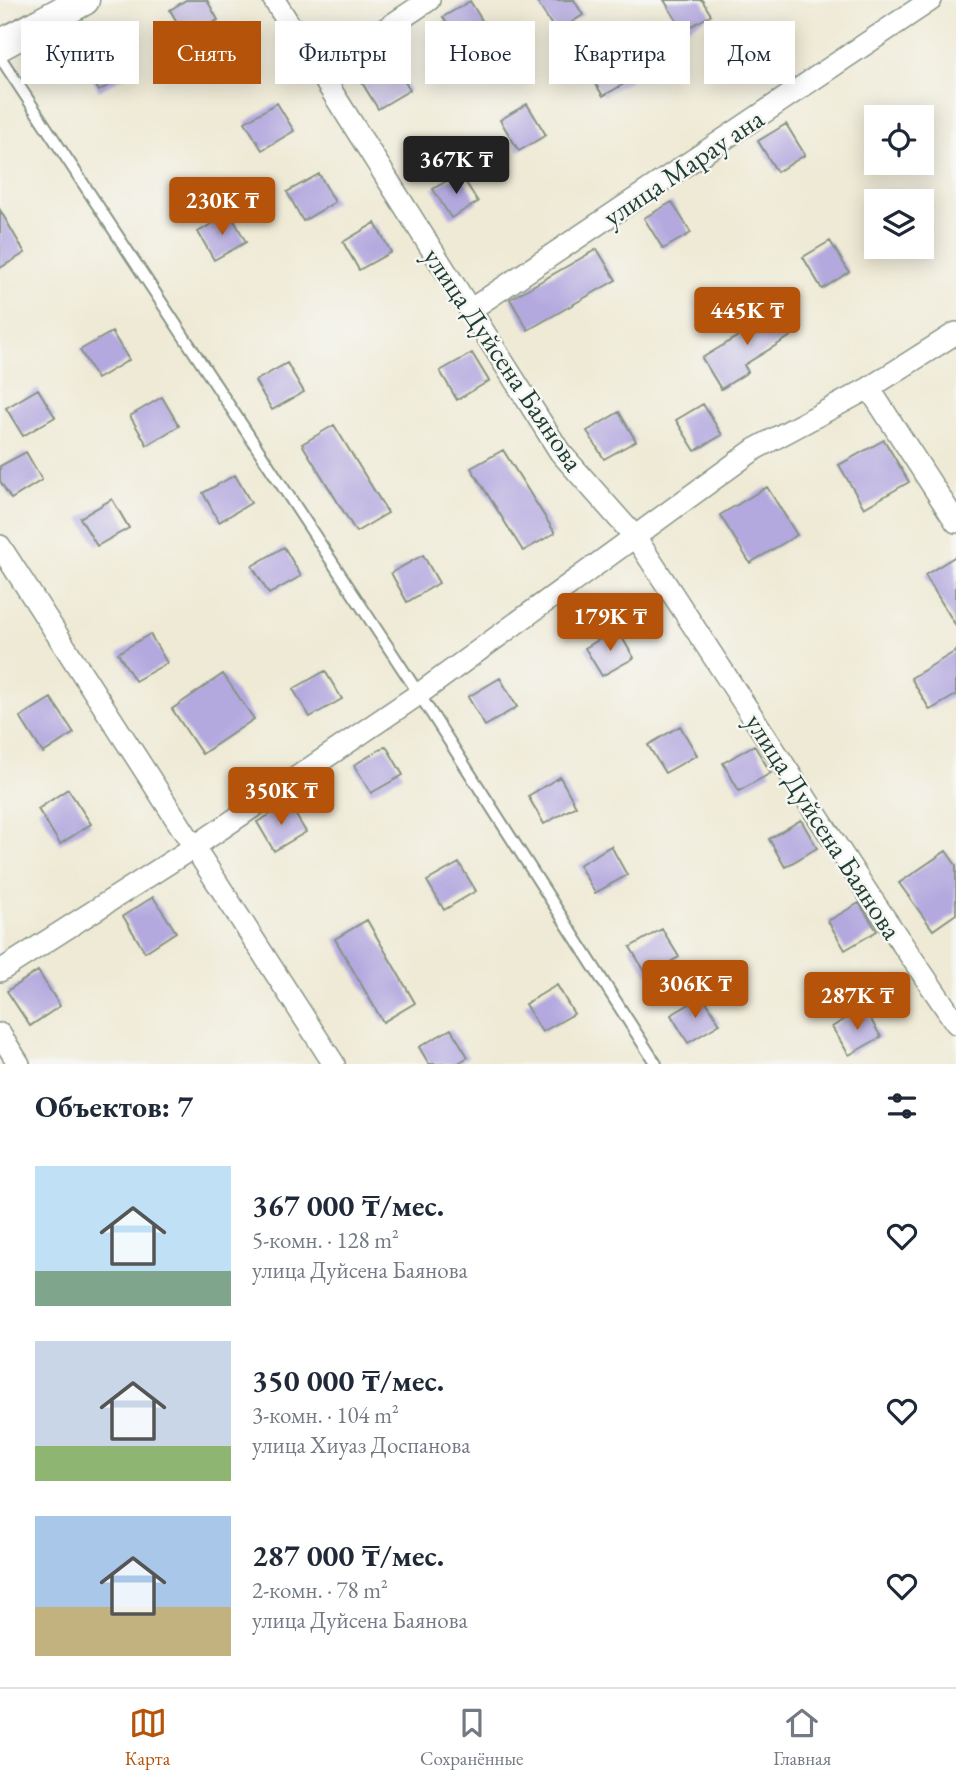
<!DOCTYPE html>
<html lang="ru">
<head>
<meta charset="utf-8">
<style>
	body { margin:0; font-family:"EB Garamond",serif; background:#f2f2f3; color:#1f2937; height:100vh; display:flex; flex-direction:column; font-size:26px; white-space:nowrap }
	* { box-sizing:border-box; margin:0 }
	p { font-size:23px; color:#747a83 }
	.icon { flex:none; width:38px; height:38px; fill:none; stroke:currentColor; stroke-width:2; stroke-linecap:round; stroke-linejoin:round }
	.map { position:relative; height:1064px; overflow:hidden }
	.panel { display:flex; flex-direction:column; background:#fff; flex:1 }
	.panel>* { flex:none }
	.hud { position:absolute; left:21px; top:21px; width:915px; height:63px; display:flex; gap:14px }
	.fabs { position:absolute; left:864px; top:105px; display:grid; gap:14px }
	.fabs a { display:grid; place-items:center; width:70px; height:70px; border-radius:0px; background:#fff; box-shadow:0 4px 18px #0003; font-size:35px }
	.price { position:absolute; translate:-50% -60px; padding:0 16px; border-radius:7px; background:#b45309; color:#fff; font-size:23px; line-height:46px; filter:drop-shadow(0 2px 4px #0008) }
	.price::after { content:''; position:absolute; left:50%; top:42px; width:21px; height:16px; margin-left:-10px; background:inherit; clip-path:polygon(0 0,100% 0,50% 100%) }
	.price.active { background:#222; color:#fff }
	ul { padding:0; list-style:none }
	li { display:flex; align-items:center; gap:21px; height:175px; padding:0 35px }
	li span { display:grid; place-items:center; flex:none; width:196px; height:140px; border-radius:0px; color:#555 }
	li>.icon { margin-inline-start:auto }
	span .icon { width:84px; height:84px; fill:#fffc; stroke-width:1 }
	li b { font-size:30px }
	h2 { display:flex; justify-content:space-between; align-items:center; height:84px; padding:0 35px; font-size:30px }
	.tag { padding:0 24px; border-radius:0px; background:#fff; box-shadow:0 4px 18px #0003; font-size:24px; line-height:63px }
	.tag.active { background:#b45309; color:#fff }
	.tab-bar { display:flex; justify-content:space-around; align-items:center; height:98px; border-top:2px solid #e0e1e3; background:#fff; font-size:19px; color:#747a83 }
	.tab-bar a { display:grid; justify-items:center; gap:4px }
	.tab-bar .active { color:#b45309 }
	.map>svg:first-child { display:block }
	.building { fill:#b4a9df }
	.lines { fill:none; stroke-linecap:round; stroke-linejoin:round }
	.lane-casing { stroke:#879484; stroke-width:14 }
	.street-casing { stroke:#879484; stroke-width:24 }
	.secondary-casing { stroke:#879484; stroke-width:33 }
	.lane { stroke:#fff; stroke-width:10 }
	.street { stroke:#fff; stroke-width:21 }
	.secondary { stroke:#fff; stroke-width:30 }
	.labels { text-anchor:middle; dominant-baseline:central; stroke-width:5; stroke-linejoin:round; paint-order:stroke }
	.street-label { font-size:28px; fill:#1f3d34; stroke:#f6f6f2 }
</style>
</head>
<body>
<div class="map">
<svg width="956" height="1064" viewBox="0 0 956 1064">
	<rect width="100%" height="100%" fill="#f6f6f2"/>
	<filter id="ink" filterUnits="userSpaceOnUse"><feTurbulence type="fractalNoise" baseFrequency=".0143" numOctaves="2"/><feDisplacementMap in="SourceGraphic" scale="14" xChannelSelector="R" yChannelSelector="G"/><feConvolveMatrix kernelMatrix="1 2 1 2 8 2 1 2 1" color-interpolation-filters="sRGB"/></filter>
	<filter id="wash" filterUnits="userSpaceOnUse"><feTurbulence type="fractalNoise" baseFrequency=".00686" numOctaves="4" result="noise"/><feDisplacementMap in="SourceGraphic" scale="28" xChannelSelector="R" yChannelSelector="G"/><feGaussianBlur stdDeviation="1.57" result="paint"/><feColorMatrix in="noise" values="0 0 0 0 0 0 0 0 0 0 0 0 0 0 0 0 0 1.4 0 .05"/><feComposite in="paint" operator="in"/></filter>
	<g filter="url(#wash)">
		<rect width="100%" height="100%" fill="#efead5"/>
		<g id="blocks">
			<path class="building" d="M186 0H207L218 20 186 38 170 10Z
				M536 0H574L583 15 556 32Z
				M664 0H702L711 15 683 31Z
				M470 1 489 32 462 48 443 17Z
				M114 44 131 72 99 91 82 62Z
				M611 48 631 80 603 96 584 65Z
				M393 62 410 90 378 109 361 81Z
				M277 103 294 131 262 150 245 122Z
				M527 104 546 135 519 151 500 120Z
				M786 124 805 155 777 172 758 141Z
				M460 173 478 202 451 218 433 189Z
				M319 174 335 202 303 221 287 192Z
				M672 202 691 233 663 249 644 218Z
				M0 210 25 253 0 268Z
				M230 213 246 242 214 260 198 232Z
				M375 223 391 252 359 270 343 242Z
				M830 241 849 272 822 289 803 257Z
				M597 249 616 280 528 330 510 299Z
				M772 305 791 336 744 365 748 372 721 389 702 358 750 329 745 321Z
				M112 332 129 360 97 379 80 350Z
				M472 353 489 381 457 400 440 371Z
				M287 363 304 392 272 410 255 381Z
				M38 389 55 417 23 436 6 408Z
				M162 397 179 426 147 445 130 416Z
				M703 404 722 435 695 451 676 420Z
				M619 412 636 441 604 459 587 431Z
				M334 425 388 513 356 532 302 444Z
				M884 440 909 482 864 508 839 465Z
				M503 450 555 533 523 551 471 468Z
				M26 452 42 480 11 499 0 481V466Z
				M235 475 251 503 219 522 203 493Z
				M767 487 797 535 750 563 720 515Z
				M112 499 129 528 97 546 80 518Z
				M284 547 301 576 269 594 252 566Z
				M423 555 439 583 407 602 391 573Z
				M956 556V626L925 575Z
				M617 629 634 658 602 676 585 648Z
				M150 634 167 663 135 681 118 653Z
				M956 651V695L930 710 911 678Z
				M325 671 342 699 310 717 293 689Z
				M223 674 254 719 202 754 172 709Z
				M500 678 517 707 485 726 468 697Z
				M51 698 74 733 43 753 20 717Z
				M680 726 697 755 665 773 648 745Z
				M754 745 771 773 739 791 723 763Z
				M386 746 403 775 371 793 354 765Z
				M560 777 576 806 544 824 528 796Z
				M68 789 91 824 60 844 38 809Z
				M289 804 306 832 274 851 257 822Z
				M801 820 817 848 785 867 769 839Z
				M611 846 627 875 595 893 579 865Z
				M946 851 956 865V914L933 930 899 883Z
				M459 863 476 891 444 910 427 881Z
				M153 897 176 932 145 952 123 916Z
				M859 903 877 931 845 950 828 921Z
				M367 920 415 1003 383 1022 335 939Z
				M662 929 679 957 647 975 630 947Z
				M38 971 60 1006 30 1026 7 991Z
				M557 985 574 1014 542 1032 525 1004Z
				M703 996 720 1024 688 1043 671 1015Z
				M864 1008 881 1037 849 1055 832 1027Z
				M451 1029 468 1057 457 1064H429L419 1047Z"/>
		</g>
	</g>
	<g filter="url(#ink)">
		<use href="#blocks" fill-opacity="0" stroke="#879484" stroke-width="2"/>
		<g class="lines">
			<g class="lane-casing">
				<path id="lane" d="M0 57 419 694 656 1064"/>
			</g>
			<g class="street-casing">
				<path id="street" d="M274 0 560 452 636 538 867 892 956 1023
					M319 73 429 0
					M470 310 931 0
					M869 388 956 522
					M0 546 334 1064
					M0 971 194 847 419 694 755 449 869 388 956 333
					M0 1034 19 1064"/>
			</g>
			<g class="secondary-casing">
				<path id="secondary" d="M0 45 84 0"/>
			</g>
			<use href="#lane" class="lane"/>
			<use href="#street" class="street"/>
			<use href="#secondary" class="secondary"/>
		</g>
	</g>
	<g class="labels">
		<g class="street-label">
			<text transform="translate(683 167) rotate(-34)">улица Марау ана</text>
			<text transform="translate(504 359) rotate(56)">улица Дуйсена Баянова</text>
			<text transform="translate(824 826) rotate(57)">улица Дуйсена Баянова</text>
		</g>
	</g>
</svg>
<div class="fabs">
<a><svg class="icon" aria-label="locate" viewBox="0 0 24 24"><circle cx="12" cy="12" r="6"/><path d="M12 2v4M12 18v4M2 12h4M18 12h4"/></svg></a>
<a><svg class="icon" aria-label="layers" viewBox="0 0 24 24"><path d="M12 4l9 5-9 5-9-5zM3 14l9 5 9-5"/></svg></a>
</div>
<b class="price active" style="left:456px;top:196px">367K ₸</b>
<b class="price" style="left:222px;top:237px">230K ₸</b>
<b class="price" style="left:747px;top:347px">445K ₸</b>
<b class="price" style="left:610px;top:653px">179K ₸</b>
<b class="price" style="left:281px;top:827px">350K ₸</b>
<b class="price" style="left:695px;top:1020px">306K ₸</b>
<b class="price" style="left:857px;top:1032px">287K ₸</b>
<div class="hud">
<a class="tag">Купить</a>
<a class="tag active">Снять</a>
<a class="tag">Фильтры</a>
<a class="tag">Новое</a>
<a class="tag">Квартира</a>
<a class="tag">Дом</a>
</div>
</div>
<section class="panel">
<h2>Объектов: 7<svg class="icon" aria-label="filters" viewBox="0 0 24 24"><path d="M4 7h16M4 17h16"/><circle cx="9" cy="7" r="2"/><circle cx="15" cy="17" r="2"/></svg></h2>
<ul>
<li><span style="background:linear-gradient(#bfe0f5 75%,#7fa58c 0)"><svg class="icon" aria-label="home" viewBox="0 0 24 24"><path d="M3 11l9-7 9 7M6 9v11h12V9"/></svg></span><div><b>367 000 ₸/мес.</b><p>5-комн. · 128 m²</p><p>улица Дуйсена Баянова</p></div><svg class="icon" aria-label="heart" viewBox="0 0 24 24"><path d="M12 20l-8-8c-3-5 5-10 8-4 3-6 11-1 8 4z"/></svg></li>
<li><span style="background:linear-gradient(#c9d6e8 75%,#8fb573 0)"><svg class="icon" aria-label="home" viewBox="0 0 24 24"><path d="M3 11l9-7 9 7M6 9v11h12V9"/></svg></span><div><b>350 000 ₸/мес.</b><p>3-комн. · 104 m²</p><p>улица Хиуаз Доспанова</p></div><svg class="icon" aria-label="heart" viewBox="0 0 24 24"><path d="M12 20l-8-8c-3-5 5-10 8-4 3-6 11-1 8 4z"/></svg></li>
<li><span style="background:linear-gradient(#a9c7e8 65%,#c2b280 0)"><svg class="icon" aria-label="home" viewBox="0 0 24 24"><path d="M3 11l9-7 9 7M6 9v11h12V9"/></svg></span><div><b>287 000 ₸/мес.</b><p>2-комн. · 78 m²</p><p>улица Дуйсена Баянова</p></div><svg class="icon" aria-label="heart" viewBox="0 0 24 24"><path d="M12 20l-8-8c-3-5 5-10 8-4 3-6 11-1 8 4z"/></svg></li>
</ul>
</section>
<nav class="tab-bar">
<a class="active"><svg class="icon" aria-label="map" viewBox="0 0 24 24"><path d="M3 6l6-2 6 2 6-2v14l-6 2-6-2-6 2zM9 4v14M15 6v14"/></svg>Карта</a>
<a><svg class="icon" aria-label="saved" viewBox="0 0 24 24"><path d="M7 4h10v16l-5-4-5 4z"/></svg>Сохранённые</a>
<a><svg class="icon" aria-label="home" viewBox="0 0 24 24"><path d="M3 11l9-7 9 7M6 9v11h12V9"/></svg>Главная</a>
</nav>
</body>
</html>
